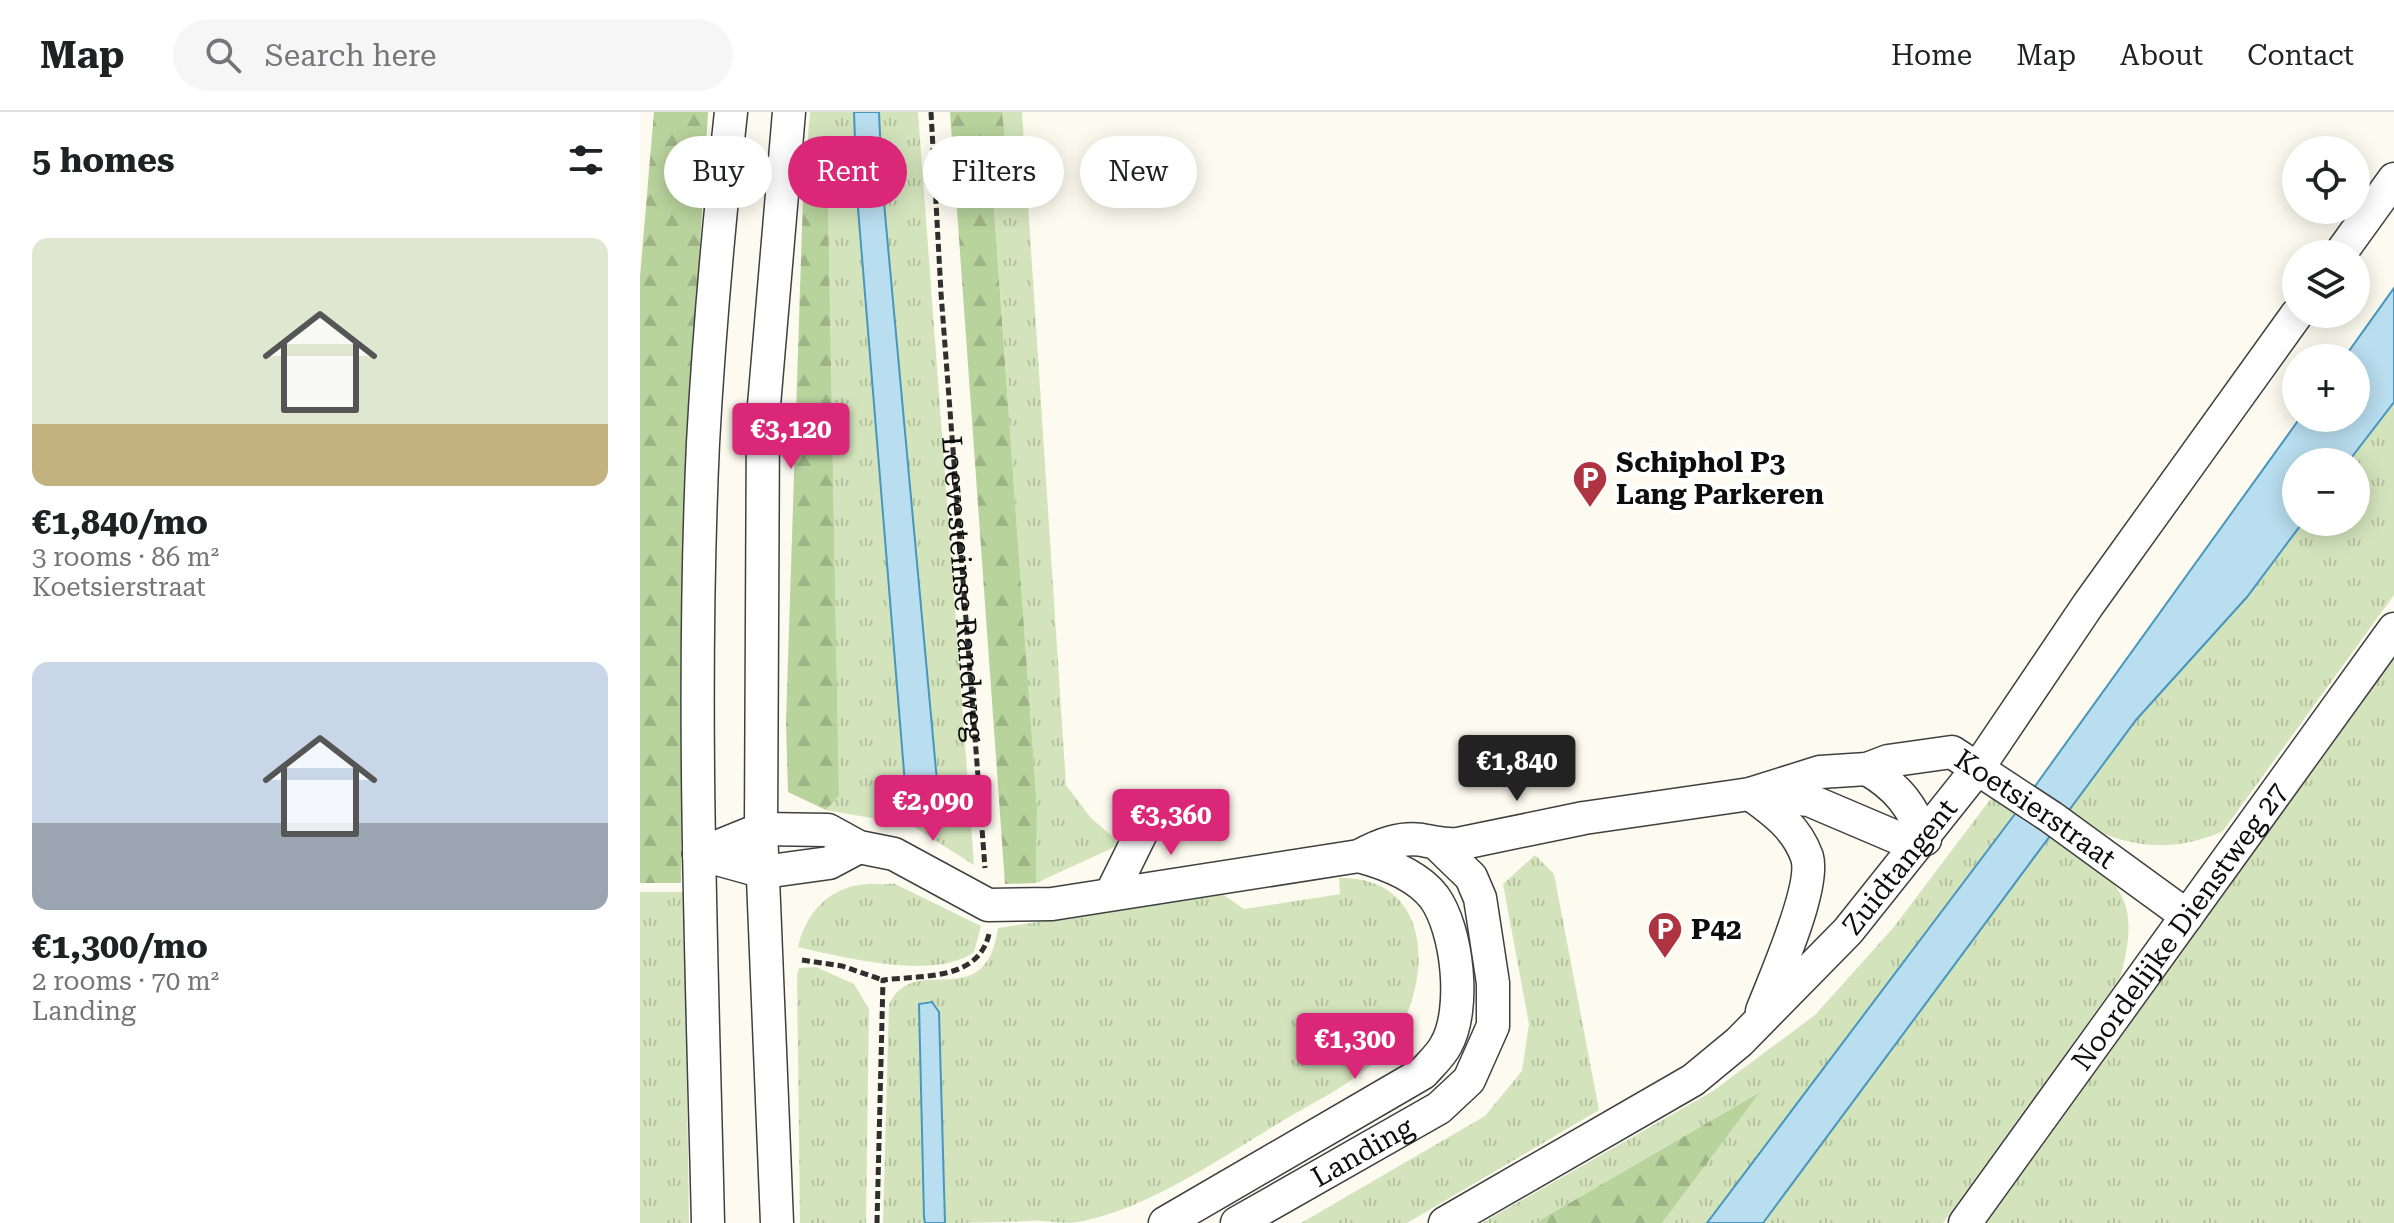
<!DOCTYPE html>
<html lang="en">
<head>
<meta charset="utf-8">
<style>
	body { margin:0; font-family:"Roboto Serif",serif; background:#f6f6f6; color:#202124; height:100vh; display:flex; flex-direction:column; font-size:30px; white-space:nowrap }
	* { box-sizing:border-box; margin:0 }
	p { font-size:26px; color:#757577 }
	.icon { flex:none; width:44px; height:44px; fill:none; stroke:currentColor; stroke-width:2; stroke-linecap:round; stroke-linejoin:round }
	.map { position:relative; flex:1; overflow:hidden }
	.panel { display:flex; flex-direction:column; background:#fff; width:640px }
	.panel>* { flex:none }
	.banner { position:absolute; left:24px; top:24px; width:760px; height:72px; display:flex; gap:16px }
	.tools { position:absolute; left:1642px; top:24px; display:grid; gap:16px }
	.tools a { display:grid; place-items:center; width:88px; height:88px; border-radius:50%; background:#fff; box-shadow:0 4px 20px #0003; font-size:40px }
	.price { position:absolute; translate:-50% -68px; padding:0 18px; border-radius:8px; background:#db2777; color:#fff; font-size:26px; line-height:52px; filter:drop-shadow(0 2px 4px #0008) }
	.price::after { content:''; position:absolute; left:50%; top:48px; width:24px; height:18px; margin-left:-12px; background:inherit; clip-path:polygon(0 0,100% 0,50% 100%) }
	.price.selected { background:#222; color:#fff }
	ul { padding:0; list-style:none }
	li { display:grid; align-content:center; gap:16px; height:424px; padding:0 32px }
	li span { display:grid; place-items:center; height:248px; border-radius:16px; color:#555 }
	li>.icon { margin-inline-start:auto }
	span .icon { width:144px; height:144px; fill:#fffc; stroke-width:1 }
	li b { font-size:34px }
	h2 { display:flex; justify-content:space-between; align-items:center; height:96px; padding:0 32px; font-size:34px }
	.chip { padding:0 28px; border-radius:36px; background:#fff; box-shadow:0 4px 20px #0003; font-size:28px; line-height:72px }
	.chip.selected { background:#db2777; color:#fff }
	header { display:flex; align-items:center; gap:48px; box-sizing:border-box; height:112px; padding:0 40px; background:#fff; border-bottom:2px solid #e0e0e0 }
	header strong { font-size:38px }
	nav { display:flex; gap:44px; margin-inline-start:auto; font-size:28px }
	.search { width:560px; height:72px; background:#f6f6f6; display:flex; align-items:center; gap:20px; box-sizing:border-box; padding:0 28px; border-radius:44px; color:#757577; font-size:30px }
	main { display:flex; flex:1; min-height:0 }
	.map>svg:first-child { display:block }
	.grass { fill:url(#grass-tufts) }
	.forest { fill:url(#forest-firs) }
	.water { fill:#b9deef; stroke:#4896be; stroke-width:2 }
	.lines { fill:none; stroke-linecap:round; stroke-linejoin:round }
	.minor-casing { stroke:#404040; stroke-width:35 }
	.path { stroke:#2f2f2f; stroke-width:5; stroke-dasharray:8 4; stroke-linecap:butt }
	.minor { stroke:#fff; stroke-width:32 }
	.labels { text-anchor:middle; dominant-baseline:central; stroke-width:8; stroke-linejoin:round; paint-order:stroke }
	.poi-label { font-size:28px; font-weight:bold; fill:#0d0d0d; stroke:#fff; text-anchor:start }
	.street-label { font-size:28px; fill:#0d0d0d; stroke:#fff }
</style>
</head>
<body>
<header>
<strong>Map</strong>
<div class="search"><svg class="icon" aria-label="search" viewBox="0 0 24 24"><circle cx="10" cy="10" r="6"/><path d="M15 15l6 6"/></svg>Search here</div>
<nav><a>Home</a><a>Map</a><a>About</a><a>Contact</a></nav>
</header>
<main>
<section class="panel">
<h2>5 homes<svg class="icon" aria-label="filters" viewBox="0 0 24 24"><path d="M4 7h16M4 17h16"/><circle cx="9" cy="7" r="2"/><circle cx="15" cy="17" r="2"/></svg></h2>
<ul>
<li><span style="background:linear-gradient(#dfe7d0 75%,#c2b280 0)"><svg class="icon" aria-label="home" viewBox="0 0 24 24"><path d="M3 11l9-7 9 7M6 9v11h12V9"/></svg></span><div><b>€1,840/mo</b><p>3 rooms · 86 m²</p><p>Koetsierstraat</p></div></li>
<li><span style="background:linear-gradient(#c9d6e8 65%,#9aa5b1 0)"><svg class="icon" aria-label="home" viewBox="0 0 24 24"><path d="M3 11l9-7 9 7M6 9v11h12V9"/></svg></span><div><b>€1,300/mo</b><p>2 rooms · 70 m²</p><p>Landing</p></div></li>
</ul>
</section>
<div class="map">
<svg width="1754" height="1111" viewBox="0 0 1754 1111">
	<defs>
		<pattern id="grass-tufts" width="24" height="20" patternUnits="userSpaceOnUse" patternTransform="scale(2)"><rect width="24" height="20" fill="#d3e4bc"/><path d="M3 7l-1-3M5 7V3M7 7l1-3M15 17l-1-3M17 17v-4M19 17l1-3" fill="none" stroke="#b4c2a0"/></pattern>
		<pattern id="forest-firs" width="22" height="20" patternUnits="userSpaceOnUse" patternTransform="scale(2)"><rect width="22" height="20" fill="#b9d39d"/><path d="M5 1l3.5 6h-7zM16 11l3.5 6h-7z" fill="#9eb486"/></pattern>
	</defs>
	<rect width="100%" height="100%" fill="#fdfaef"/>
	<path class="grass" d="M170 0H214L265 672 297 668 242 69 239 0H278L334 753 271 713 186 698 199 684 188 87 163 85Z
		M362 0H382L426 673 451 706 481 732 396 771 397 695 354 96 371 78Z
		M1754 289V483L1583 719C1526 745 1476 733 1424 702L1496 608 1607 485 1663 410H1716V350H1708Z
		M1754 539V1111H1340Z
		M1352 685 1375 702 1067 1111H1022L1118 981 895 1111H842L1073 979 1175 903 1254 815Z
		M1408 724C1477 768 1504 779 1480 866L1303 1111H1123Z
		M895 743 914 762 959 998 767 1111H661L845 1004 882 959 889 912 863 772Z
		M699 766C805 764 792 895 736 949 711 972 678 988 649 1005 588 1041 501 1103 430 1111 416 1111 401 1108 390 1109 362 1110 334 1111 305 1111L299 900 280 892 285 1111H243L249 893C274 837 345 906 358 816L582 782 604 797 700 782Z
		M253 771 341 814 334 840C296 869 201 845 158 835 166 800 190 774 228 772 237 771 245 774 253 771Z
		M0 780H44L49 1111H0Z
		M176 855 214 872 229 897 226 1111H160L157 862 159 856Z"/>
	<path class="forest" d="M14 0H68L47 355 41 771H0V165Z
		M310 0H362L371 78 354 97 397 695 396 771 365 772Z
		M163 85 188 87 199 684 186 698 148 680 146 610Z
		M1120 980 1022 1111H895Z"/>
	<path class="water" d="M214 0H239L242 69 297 669 265 672 217 84Z
		M1754 176V290L1708 350H1656V410H1663L1607 485 1496 608 1123 1111H1067L1375 702 1660 306H1716V246H1704Z
		M292 890 299 900 305 1111H285L284 1105 279 892Z"/>
	<g class="lines">
		<g class="minor-casing">
			<g id="minor">
				<path d="M1700 142 1754 67"/>
				<path d="M1227 657C1258 675 1272 694 1285 727"/>
				<path d="M1110 682C1134 699 1157 716 1167 745 1176 775 1134 868 1122 899"/>
				<path d="M1125 684 1169 688 1256 725 1285 727"/>
				<path id="s2" d="M59 742 121 717 188 718 219 735 254 742 348 793 412 792 719 744C739 733 763 723 787 729 799 731 805 733 818 732L944 706 1110 682 1180 660 1227 657 1248 649 1312 640 1411 705 1547 804"/>
				<path d="M59 742 124 760 189 751 219 735"/>
				<path d="M471 782 513 697"/>
				<path d="M68 1111C62 851 51 591 63 331 69 221 79 110 91 0"/>
				<path d="M137 1111 121 717 123 305 149 0"/>
				<path d="M525 1111 783 961C790 953 801 943 806 933 826 898 818 818 794 785 777 763 745 751 719 744"/>
				<path id="s3" d="M597 1111 799 996 829 968 853 914V871L840 786 831 765 799 734"/>
				<path id="s4" d="M805 1111 1053 968 1099 930 1208 819 1338 656 1448 493 1657 202"/>
				<path id="s5" d="M1325 1111 1754 517"/>
			</g>
		</g>
		<g class="path">
			<path id="s1" d="M291 0 301 181 345 756"/>
			<path d="M162 848 202 854 243 868"/>
			<path d="M237 1111 243 868C283 863 338 869 349 822"/>
		</g>
		<use href="#minor" class="minor"/>
	</g>
	<defs>
		<g id="parking-pin" transform="scale(1.8)"><path d="M0 17L-7.5 6A9.5 9.5 0 1 1 7.5 6Z" fill="#ae3441" stroke="#fff"/><path d="M-3.5-5.5H1a3.5 3.5 0 0 1 0 7H-1V5.5H-3.5ZM-1-3.4V-.6H.8a1.4 1.4 0 0 0 0-2.8Z" fill="#fff"/></g>
	</defs>
	<g fill-rule="evenodd">
		<use href="#parking-pin" x="950" y="366"/>
		<use href="#parking-pin" x="1025" y="817"/>
	</g>
	<g class="labels">
		<g class="poi-label">
			<text x="976" y="350">Schiphol P3<tspan x="976" dy="32">Lang Parkeren</tspan></text>
			<text x="1051" y="817">P42</text>
		</g>
		<g class="street-label">
			<text stroke="none"><textPath href="#s1" startOffset="478">Loevesteinse Randweg</textPath></text>
			<text stroke="none"><textPath href="#s2" startOffset="1394">Koetsierstraat</textPath></text>
			<text stroke="none"><textPath href="#s4" startOffset="584">Zuidtangent</textPath></text>
			<text stroke="none"><textPath href="#s5" startOffset="366">Noordelijke Dienstweg 27</textPath></text>
			<text stroke="none"><textPath href="#s3" startOffset="144">Landing</textPath></text>
		</g>
	</g>
</svg>
<div class="tools">
<a><svg class="icon" aria-label="locate" viewBox="0 0 24 24"><circle cx="12" cy="12" r="6"/><path d="M12 2v4M12 18v4M2 12h4M18 12h4"/></svg></a>
<a><svg class="icon" aria-label="layers" viewBox="0 0 24 24"><path d="M12 4l9 5-9 5-9-5zM3 14l9 5 9-5"/></svg></a>
<a>+</a>
<a>−</a>
</div>
<b class="price" style="left:151px;top:359px">€3,120</b>
<b class="price selected" style="left:877px;top:691px">€1,840</b>
<b class="price" style="left:293px;top:731px">€2,090</b>
<b class="price" style="left:531px;top:745px">€3,360</b>
<b class="price" style="left:715px;top:969px">€1,300</b>
<div class="banner">
<a class="chip">Buy</a>
<a class="chip selected">Rent</a>
<a class="chip">Filters</a>
<a class="chip">New</a>
</div>
</div>
</main>
</body>
</html>
